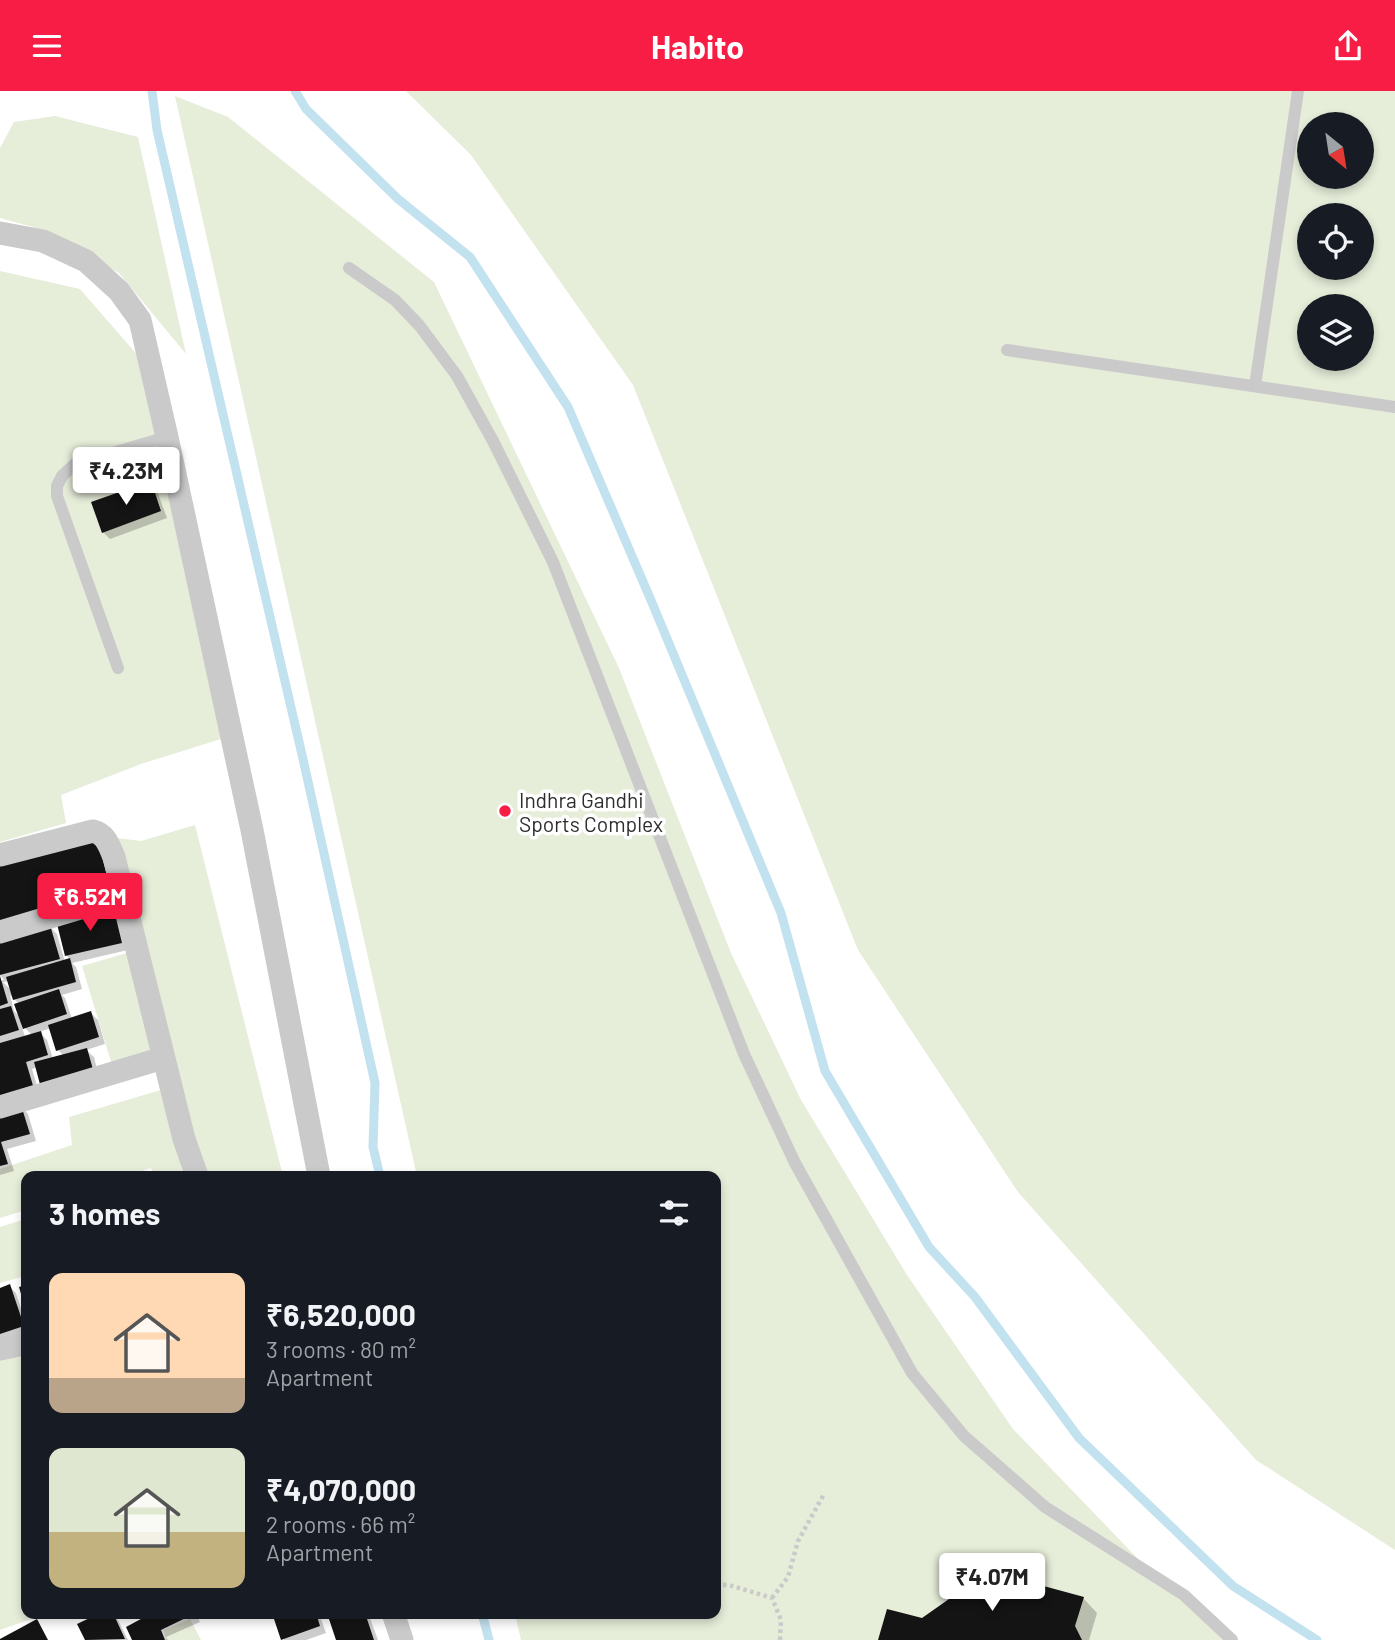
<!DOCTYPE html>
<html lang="en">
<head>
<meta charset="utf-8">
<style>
	body { margin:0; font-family:Barlow,sans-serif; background:#242831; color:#f1f3f6; height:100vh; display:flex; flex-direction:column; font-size:26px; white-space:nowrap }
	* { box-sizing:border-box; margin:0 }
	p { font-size:23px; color:#9ea1a6 }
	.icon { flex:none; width:38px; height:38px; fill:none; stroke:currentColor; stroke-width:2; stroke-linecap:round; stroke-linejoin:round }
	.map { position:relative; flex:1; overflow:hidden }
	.panel { position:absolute; left:21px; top:1080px; width:700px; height:448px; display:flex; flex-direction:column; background:#171b24; border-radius:14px; box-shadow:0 4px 10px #0003 }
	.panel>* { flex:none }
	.needle { width:46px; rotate:150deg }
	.tools { position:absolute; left:1297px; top:21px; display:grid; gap:14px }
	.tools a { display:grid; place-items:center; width:77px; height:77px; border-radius:50%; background:#171b24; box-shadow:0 4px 10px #0003; font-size:35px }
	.price { position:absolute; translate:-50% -60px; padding:0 16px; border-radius:7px; background:#fff; color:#222; font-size:23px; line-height:46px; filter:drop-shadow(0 2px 4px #0008) }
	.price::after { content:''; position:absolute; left:50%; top:42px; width:21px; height:16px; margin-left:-10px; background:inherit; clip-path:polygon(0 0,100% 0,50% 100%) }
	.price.on { background:#f71d45; color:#fff }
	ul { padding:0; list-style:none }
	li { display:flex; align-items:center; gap:21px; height:175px; padding:0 28px }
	li span { display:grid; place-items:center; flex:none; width:196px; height:140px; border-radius:14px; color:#555 }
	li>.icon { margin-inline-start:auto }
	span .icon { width:84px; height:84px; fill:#fffc; stroke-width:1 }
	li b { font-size:30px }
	h2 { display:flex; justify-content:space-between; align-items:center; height:84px; padding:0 28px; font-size:30px }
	header { display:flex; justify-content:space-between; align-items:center; height:91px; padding:0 28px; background:#f71d45; color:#fff; font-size:32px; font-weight:700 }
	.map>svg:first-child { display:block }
	.green { fill:#e6edd9; fill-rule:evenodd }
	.shadow { fill:#0003; fill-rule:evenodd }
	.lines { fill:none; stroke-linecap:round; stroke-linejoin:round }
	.stream { stroke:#c3e2ef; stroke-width:9 }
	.building { fill:#141414 }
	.path { stroke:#cacaca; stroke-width:4.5; stroke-dasharray:3.5 3.5; stroke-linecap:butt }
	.lane { stroke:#cacaca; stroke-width:12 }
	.street { stroke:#cacaca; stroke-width:23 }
	.poi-dot { fill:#f71d45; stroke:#fff; stroke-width:2.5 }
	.labels { text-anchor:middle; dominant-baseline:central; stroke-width:7; stroke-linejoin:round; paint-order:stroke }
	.poi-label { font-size:21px; fill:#2d2d2d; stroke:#fff; text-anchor:start }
</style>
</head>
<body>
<header><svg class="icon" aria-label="menu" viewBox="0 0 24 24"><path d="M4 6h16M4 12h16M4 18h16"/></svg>Habito<svg class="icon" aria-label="share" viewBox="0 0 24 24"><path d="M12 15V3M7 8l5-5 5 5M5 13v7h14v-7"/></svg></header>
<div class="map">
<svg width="1395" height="1549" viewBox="0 0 1395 1549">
	<rect width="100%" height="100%" fill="#fff"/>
	<path class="green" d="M406 0H1395V1459L1256 1369 1018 1101 858 859 633 294 471 64ZM1309 33H1362V86H1309ZM1309 124H1362V177H1309ZM1309 215H1362V268H1309Z
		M175 5 228 26 434 191 619 577 731 862 801 1009 907 1184 1013 1338 1142 1472 1231 1549H521L515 1523 716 1522V1085H417Z
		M55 25 138 46 186 263 119 182 33 136 0 127V57L14 31Z
		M0 180 80 198 152 281 209 540 221 648 141 673 61 704 66 732 0 751Z
		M195 734 283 1085H203L117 747 141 750Z
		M127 862 151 960 112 974 82 875Z
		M161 999 188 1085H154L151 1077 127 1085H26V1119L0 1127V1078L72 1054 69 1026Z
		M26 1128V1185L0 1192V1136Z
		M26 1266V1522L45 1523 0 1539V1268Z
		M190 1528 201 1549H167L163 1539Z"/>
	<path class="shadow" d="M150 392 157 400 167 427 110 448 103 441Z
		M96 750 125 816 112 820 121 828 128 859 72 872 76 876 82 898 62 904 65 907 72 928 91 922 98 929 105 953 86 959 94 966 100 989 37 976 32 978 40 1005 0 984V890L4 889 0 884V777ZM60 834 67 865 71 869 65 871 57 843 51 837ZM9 890 13 901 3 891ZM10 904 19 913 21 927 14 920ZM21 933 32 944 25 946ZM51 937 58 959 64 965 53 968 47 949 39 941Z
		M21 1016 28 1023 36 1050 7 1058 14 1080 0 1084V1023Z
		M9 1195 16 1202 26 1233V1243L0 1252V1198Z
		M1083 1507 1097 1522 1089 1549H880L923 1529Z
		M104 1522H113L117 1527 128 1549H87L80 1534Z
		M154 1522H196L200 1531 166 1546 168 1549H134Z
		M274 1522H319L326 1542 306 1549H284Z
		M341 1522H368L378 1549H338Z"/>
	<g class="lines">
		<path class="stream" d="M152 0 157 39 303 668 375 992 373 1056 380 1085
			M295 0 306 18 398 108 470 166 568 316 653 514 781 822 825 980 929 1156 975 1206 1079 1347 1233 1495 1317 1549
			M482 1522 489 1549"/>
	</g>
	<path class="building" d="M151 390 161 420 102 442 91 411Z
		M97 748 112 802 0 833V775Z
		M114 819 122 852 65 865 57 833Z
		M50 834 60 868 0 884V847Z
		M70 867 76 891 13 909 6 886Z
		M0 885 8 912 0 915Z
		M59 898 67 923 23 938 14 913Z
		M11 915 19 939 0 945V918Z
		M91 920 99 946 56 960 48 934Z
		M41 940 48 964 26 971 34 998 0 1008V952Z
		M87 957 94 982 41 997 34 971Z
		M21 1014 30 1043 1 1051 8 1073 0 1075V1021Z
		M10 1193 24 1235 0 1243V1197Z
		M26 1194V1220L19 1196Z
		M967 1474 1084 1506 1075 1535 1082 1549H878L887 1518 922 1527 959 1501Z
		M100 1522H113L125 1548 85 1549 77 1533Z
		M152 1522H196L161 1539 165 1549H132L126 1536Z
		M272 1522H316L320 1535 281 1549Z
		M335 1522H365L374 1549H336L328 1525Z
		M37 1528 48 1549H0V1548Z"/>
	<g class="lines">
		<path class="path" d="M716 1494H729L772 1507 781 1529 780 1549
			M772 1507 788 1486 798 1450 824 1403"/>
		<path class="lane" d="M349 177 395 209 419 234 457 285 493 350 553 471 744 963 795 1072 912 1282 964 1345 1045 1416 1184 1504 1232 1549
			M1007 259 1395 316
			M1255 295 1298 0
			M118 577 57 405V395L62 385 75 373 167 346"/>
		<path class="street" d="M0 142 43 150 86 170 119 200 140 229 167 346 252 739 319 1085
			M0 764 93 740C106 743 109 755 114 766L184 1048 197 1085
			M0 841 124 804
			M0 1016 163 967
			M0 1258 26 1253
			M393 1522 402 1549"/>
	</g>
	<circle class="poi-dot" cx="505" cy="720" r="7"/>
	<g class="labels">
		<g class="poi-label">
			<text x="519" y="708">Indhra Gandhi<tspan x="519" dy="24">Sports Complex</tspan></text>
		</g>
	</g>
</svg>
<div class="tools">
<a><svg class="needle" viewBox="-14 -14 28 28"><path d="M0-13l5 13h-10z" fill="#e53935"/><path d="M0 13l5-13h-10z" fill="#9ea1a6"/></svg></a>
<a><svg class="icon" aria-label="locate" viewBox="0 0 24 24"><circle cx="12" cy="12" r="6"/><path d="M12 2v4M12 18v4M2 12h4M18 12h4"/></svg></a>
<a><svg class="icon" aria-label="layers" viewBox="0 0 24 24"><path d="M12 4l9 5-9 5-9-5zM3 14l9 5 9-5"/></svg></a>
</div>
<b class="price" style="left:126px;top:416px">₹4.23M</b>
<b class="price on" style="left:90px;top:842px">₹6.52M</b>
<b class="price" style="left:992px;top:1522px">₹4.07M</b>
<section class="panel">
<h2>3 homes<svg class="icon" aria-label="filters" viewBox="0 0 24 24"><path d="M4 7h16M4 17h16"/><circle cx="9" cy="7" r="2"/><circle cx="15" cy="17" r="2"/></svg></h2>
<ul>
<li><span style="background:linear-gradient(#ffd9b3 75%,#b9a48a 0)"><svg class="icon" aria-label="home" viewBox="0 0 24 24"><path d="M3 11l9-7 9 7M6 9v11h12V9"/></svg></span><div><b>₹6,520,000</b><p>3 rooms · 80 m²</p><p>Apartment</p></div></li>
<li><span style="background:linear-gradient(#dfe7d0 60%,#c2b280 0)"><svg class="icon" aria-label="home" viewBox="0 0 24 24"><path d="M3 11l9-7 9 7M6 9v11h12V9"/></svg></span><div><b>₹4,070,000</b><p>2 rooms · 66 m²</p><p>Apartment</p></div></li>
</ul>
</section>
</div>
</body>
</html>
